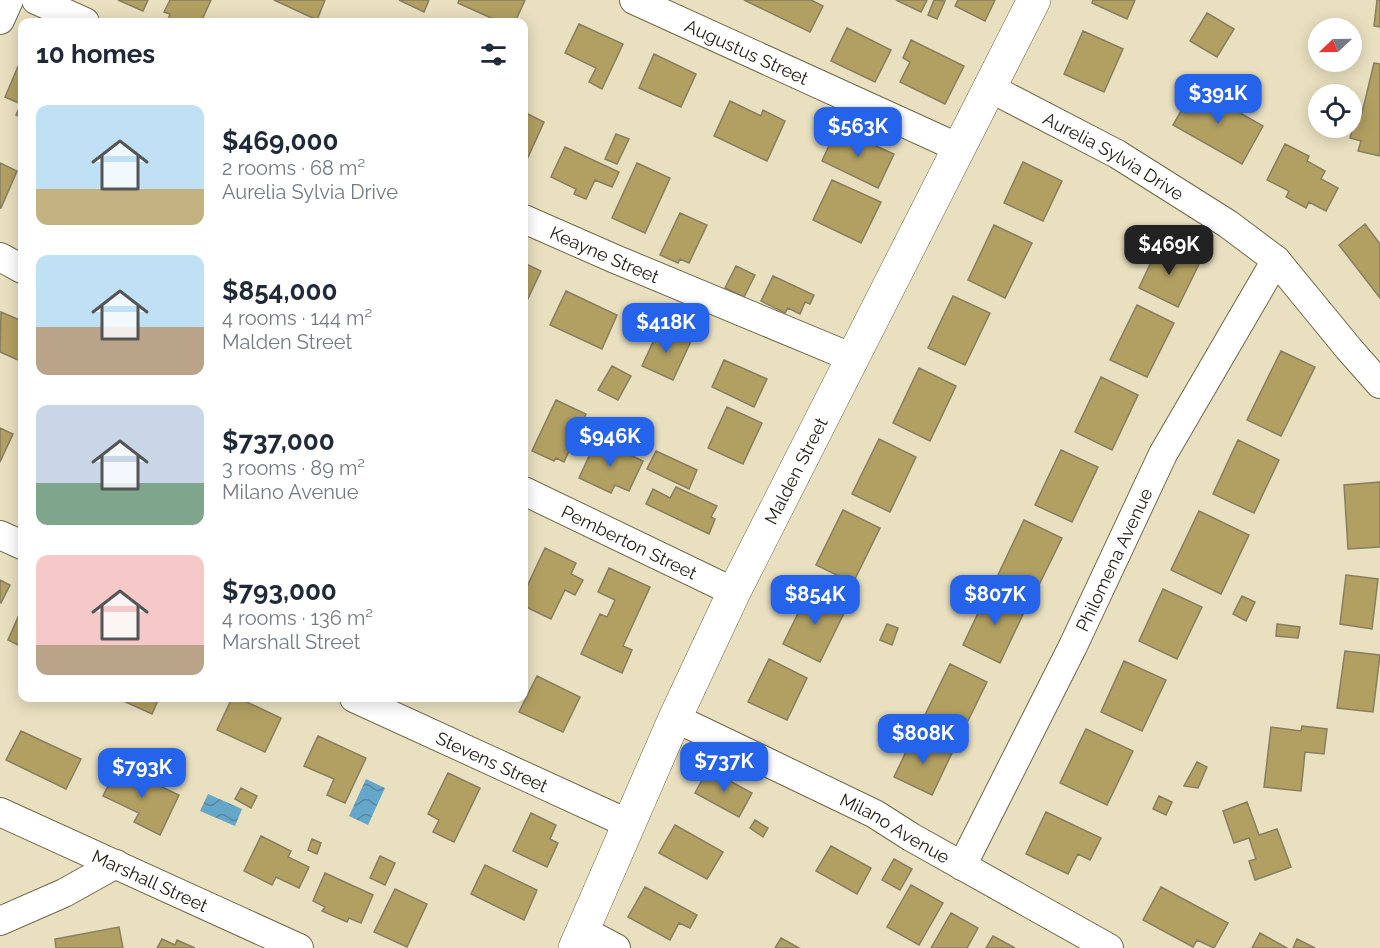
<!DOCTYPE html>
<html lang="en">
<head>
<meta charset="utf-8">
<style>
	body { margin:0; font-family:Raleway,sans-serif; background:#f2f2f3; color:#1f2937; height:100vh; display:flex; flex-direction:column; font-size:22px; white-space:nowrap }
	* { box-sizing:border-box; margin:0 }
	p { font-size:20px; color:#747a83 }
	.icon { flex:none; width:33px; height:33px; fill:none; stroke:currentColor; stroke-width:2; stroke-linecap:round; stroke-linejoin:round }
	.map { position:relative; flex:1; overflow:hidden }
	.sheet { position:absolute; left:18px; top:18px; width:510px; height:684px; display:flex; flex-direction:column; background:#fff; border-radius:12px; box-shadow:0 3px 15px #0003 }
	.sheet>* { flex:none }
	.needle { width:39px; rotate:248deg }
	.buttons { position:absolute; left:1308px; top:18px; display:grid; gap:12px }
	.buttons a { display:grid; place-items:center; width:54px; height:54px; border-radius:50%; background:#fff; box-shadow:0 3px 15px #0003; font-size:30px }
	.price { position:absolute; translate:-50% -51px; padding:0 14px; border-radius:12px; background:#2563eb; color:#fff; font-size:20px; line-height:39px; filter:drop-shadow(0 2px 3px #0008) }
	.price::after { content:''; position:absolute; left:50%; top:36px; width:18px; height:14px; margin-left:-9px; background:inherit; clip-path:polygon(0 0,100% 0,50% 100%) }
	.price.active { background:#222; color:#fff }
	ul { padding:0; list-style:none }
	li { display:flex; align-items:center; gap:18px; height:150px; padding:0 18px }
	li span { display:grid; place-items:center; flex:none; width:168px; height:120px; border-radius:12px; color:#555 }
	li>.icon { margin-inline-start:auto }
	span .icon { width:72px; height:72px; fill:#fffc; stroke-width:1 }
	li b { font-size:26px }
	h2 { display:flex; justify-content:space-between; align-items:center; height:72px; padding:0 18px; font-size:26px }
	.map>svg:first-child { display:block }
	.water { fill:url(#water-waves) }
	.building { fill:#b2a062; stroke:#877e61; stroke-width:1.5 }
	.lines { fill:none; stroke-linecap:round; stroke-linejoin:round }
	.minor-casing { stroke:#70684b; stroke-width:30 }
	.tertiary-casing { stroke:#70684b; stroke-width:34 }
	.minor { stroke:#fff; stroke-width:28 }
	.tertiary { stroke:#fff; stroke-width:33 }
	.labels { text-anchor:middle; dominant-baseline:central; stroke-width:4.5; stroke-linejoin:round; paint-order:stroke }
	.street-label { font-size:18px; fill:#211d12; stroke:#e9e0c0 }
</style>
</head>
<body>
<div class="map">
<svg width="1380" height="948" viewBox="0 0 1380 948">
	<defs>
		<pattern id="water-waves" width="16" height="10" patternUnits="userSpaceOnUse" patternTransform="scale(1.5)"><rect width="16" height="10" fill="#65a7c9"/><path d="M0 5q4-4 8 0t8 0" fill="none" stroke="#5387a2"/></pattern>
	</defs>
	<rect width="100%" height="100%" fill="#e9e0c0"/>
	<path class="water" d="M366 779 385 788 368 825 349 816Z
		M208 794 242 809 235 826 200 811Z"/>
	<path class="building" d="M118 0H148L143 11Z
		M170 0H211L201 22H167L170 14 164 12Z
		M274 0H325L317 20Z
		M399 0H429L424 12Z
		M459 0H525L515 22H500L458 3Z
		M744 0H811L823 6 810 32Z
		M896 0H927L921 12Z
		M934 0 945 1 937 19 928 15Z
		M958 0H995L985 21 955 6Z
		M1093 0H1135L1127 19 1092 3Z
		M1377 0H1380V27L1374 26Z
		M1207 13 1234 29 1217 57 1190 41Z
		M579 24 623 44 602 89 589 82 596 68 565 53Z
		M847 28 891 50 875 82 831 61Z
		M1083 31 1123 49 1104 92 1064 74Z
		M911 40 964 66 945 104 900 82 910 62 903 58Z
		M654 54 696 74 681 107 639 88Z
		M22 57V118L16 115 21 104 5 97Z
		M1374 63 1380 64V156L1358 151 1361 141 1350 138 1356 116 1361 117Z
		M1195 87 1263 126 1242 164 1173 125Z
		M730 101 761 116 763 110 785 121 767 161 714 136Z
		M524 112 544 122 524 166Z
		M837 128 894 154 878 188 822 161Z
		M616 134 629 139 617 164 605 159Z
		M1285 144 1309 156 1307 161 1325 171 1321 179 1338 188 1326 211 1309 202 1306 208 1286 197 1289 191 1267 180Z
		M565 147 619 172 612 187 595 180 586 199 574 194 576 189 551 177Z
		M1023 162 1062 181 1043 221 1004 203Z
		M0 163 17 171 1 208H0Z
		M637 163 670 178 645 233 612 218Z
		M832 180 881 202 861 243 813 220Z
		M680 213 707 225 689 263 680 259 678 263 660 255Z
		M1365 224 1380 244V298L1339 245Z
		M994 225 1032 243 1005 298 968 280Z
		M1159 245 1199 264 1178 307 1139 288Z
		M524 263 541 271 524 307Z
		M736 266 755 275 744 297 725 288Z
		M773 276 814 295 810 304 805 302 800 314 788 308 785 313 761 301Z
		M566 291 617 315 602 349 550 325Z
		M953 296 990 313 965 365 928 348Z
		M1137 305 1174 323 1147 377 1110 360Z
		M1 312 22 321V353L18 360 0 352Z
		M660 327 691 341 673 380 642 366Z
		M1281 351 1315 367 1281 436 1247 420Z
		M724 360 767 379 754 407 712 387Z
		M612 366 631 376 618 400 598 390Z
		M919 368 956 386 930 441 893 423Z
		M1101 377 1138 395 1112 450 1075 432Z
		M556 400 586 414 564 462 556 458 554 461 532 451Z
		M727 407 762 423 743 464 708 448Z
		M0 428 13 434 0 462Z
		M597 439 643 461 629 491 615 485 611 493 579 478Z
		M879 439 916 457 890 512 852 494Z
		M1238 440 1279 460 1254 513 1213 494Z
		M1061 450 1098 467 1072 522 1035 505Z
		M656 451 697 470 689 489 647 469Z
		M1380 482V547L1348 549 1344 485Z
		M676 487 717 506 711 517 715 519 709 534 646 504 653 489 670 498Z
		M843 510 880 528 853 583 816 565Z
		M1199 511 1249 535 1221 594 1171 570Z
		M1024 520 1062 538 1035 593 998 575Z
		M545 548 576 563 571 574 583 580 575 595 565 590 551 619 524 606V593Z
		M609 568 650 587 623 646 632 650 622 673 581 654 600 614 607 617 615 600 598 592Z
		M1346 575 1378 579 1372 629 1340 624Z
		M0 580 10 585 1 603 0 602Z
		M810 589 847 607 820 662 783 644Z
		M1163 589 1202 607 1177 659 1139 641Z
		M989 590 1026 608 1000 663 963 645Z
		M1242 596 1255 602 1246 621 1233 614Z
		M18 617 22 619V647L8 640Z
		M887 624 898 628 892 645 880 640Z
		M1277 624 1300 627 1298 638 1276 636Z
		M1345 651 1380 655 1373 712 1337 708Z
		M769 659 807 678 787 720 748 702Z
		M1124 661 1166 680 1142 731 1101 712Z
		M950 664 987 682 960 737 923 719Z
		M537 676 580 697 563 732 519 712Z
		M117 698H159L152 714Z
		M232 698H238L281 718 265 752 217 730Z
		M1302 726 1327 729 1324 754 1305 752 1301 791 1264 787 1271 727 1301 731Z
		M1086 729 1133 751 1107 805 1060 783Z
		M21 731 81 759 66 789 6 760Z
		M914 735 952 753 932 795 894 777Z
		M318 736 366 758 345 803 327 795 334 779 304 766Z
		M1197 762 1207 767 1198 788 1184 786Z
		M118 766 179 795 160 835 134 822 139 813 103 796Z
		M708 769 752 793 739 817 695 793Z
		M448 773 480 788 454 842 433 832 439 820 428 814Z
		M241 788 257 796 251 808 235 799Z
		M1159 796 1172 802 1166 815 1153 809Z
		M1247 802 1259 835 1277 829 1291 867 1255 880 1249 861 1256 859 1249 838 1234 843 1223 811Z
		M1046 812 1101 838 1090 860 1078 854 1068 874 1026 854Z
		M531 813 556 825 550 839 558 843 547 867 513 851Z
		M755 820 768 828 763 837 750 828Z
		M675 825 723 852 707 879 659 853Z
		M261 836 291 851 288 857 309 867 299 888 276 877 272 885 244 871Z
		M312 839 321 843 317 854 308 850Z
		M831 846 871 868 857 894 816 871Z
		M380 856 395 863 385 885 370 878Z
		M894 859 912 869 900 890 882 880Z
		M485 865 537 890 524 920 471 894Z
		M325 873 373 895 361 923 349 918 347 922 322 911 325 907 313 901Z
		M911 885 943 903 919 945 887 927Z
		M645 887 697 915 690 928 679 923 670 940 628 917Z
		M1161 887 1228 923 1214 948 1197 940 1193 947 1143 920Z
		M395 889 427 904 407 947 374 932Z
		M951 913 978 928 967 948H931Z
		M119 927 123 948H56L55 939Z
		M1260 933 1287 948H1252Z
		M993 936 1015 948H986Z
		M781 938 799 948H775Z
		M162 939 175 945 177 940 195 948H157Z
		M1297 939 1315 948H1293Z"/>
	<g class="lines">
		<g class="minor-casing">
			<g id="minor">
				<path d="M36 0 85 22"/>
				<path id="s1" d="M634 0 959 148"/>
				<path d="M0 20 9 0"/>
				<path id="s2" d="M990 88 1117 154 1228 224 1276 260 1349 349 1380 384"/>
				<path id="s3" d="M524 219 615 259 853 358"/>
				<path d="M0 257 22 269"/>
				<path id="s4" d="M524 491 734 592"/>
				<path d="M0 535 22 545"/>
				<path id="s5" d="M354 698 629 824"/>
				<path id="s6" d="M675 718 875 814 911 837 1109 948"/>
				<path id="s7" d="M0 812 299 948"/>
				<path id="s8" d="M962 866 1073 646 1163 454 1276 260"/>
				<path d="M0 921 64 893 116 864"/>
				<path d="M582 930 616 948"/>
			</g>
		</g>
		<g class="tertiary-casing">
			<g id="tertiary">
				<path id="s9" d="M575 948 675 718 734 592 1034 0"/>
			</g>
		</g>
		<use href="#minor" class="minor"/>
		<use href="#tertiary" class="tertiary"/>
	</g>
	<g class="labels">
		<g class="street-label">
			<text stroke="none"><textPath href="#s1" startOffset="124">Augustus Street</textPath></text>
			<text stroke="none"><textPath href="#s2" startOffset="141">Aurelia Sylvia Drive</textPath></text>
			<text stroke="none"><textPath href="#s3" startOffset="88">Keayne Street</textPath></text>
			<text stroke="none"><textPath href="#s9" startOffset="526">Malden Street</textPath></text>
			<text stroke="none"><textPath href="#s4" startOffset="117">Pemberton Street</textPath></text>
			<text stroke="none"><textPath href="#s8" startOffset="342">Philomena Avenue</textPath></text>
			<text stroke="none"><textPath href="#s5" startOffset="152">Stevens Street</textPath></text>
			<text stroke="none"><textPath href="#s6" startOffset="246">Milano Avenue</textPath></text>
			<text stroke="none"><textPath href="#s7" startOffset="165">Marshall Street</textPath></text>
		</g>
	</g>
</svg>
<div class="buttons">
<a><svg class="needle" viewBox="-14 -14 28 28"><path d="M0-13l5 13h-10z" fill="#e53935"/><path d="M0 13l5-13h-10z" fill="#747a83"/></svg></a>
<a><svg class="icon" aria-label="locate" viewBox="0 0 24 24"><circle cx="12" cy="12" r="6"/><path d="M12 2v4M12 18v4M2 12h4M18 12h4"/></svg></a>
</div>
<b class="price" style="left:1218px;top:125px">$391K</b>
<b class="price" style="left:858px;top:158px">$563K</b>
<b class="price active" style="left:1169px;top:276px">$469K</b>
<b class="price" style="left:666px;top:354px">$418K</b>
<b class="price" style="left:610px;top:468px">$946K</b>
<b class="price" style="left:815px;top:626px">$854K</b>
<b class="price" style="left:995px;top:626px">$807K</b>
<b class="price" style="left:923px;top:765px">$808K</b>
<b class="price" style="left:724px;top:793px">$737K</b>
<b class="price" style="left:142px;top:799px">$793K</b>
<section class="sheet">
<h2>10 homes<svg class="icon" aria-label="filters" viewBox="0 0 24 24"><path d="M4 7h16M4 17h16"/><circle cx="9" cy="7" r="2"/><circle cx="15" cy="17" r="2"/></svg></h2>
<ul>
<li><span style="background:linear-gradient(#bfe0f5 70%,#c2b280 0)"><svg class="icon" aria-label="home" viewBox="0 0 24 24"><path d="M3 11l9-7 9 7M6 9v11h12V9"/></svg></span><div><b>$469,000</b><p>2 rooms · 68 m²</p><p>Aurelia Sylvia Drive</p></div></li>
<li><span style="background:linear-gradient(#bfe0f5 60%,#b9a48a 0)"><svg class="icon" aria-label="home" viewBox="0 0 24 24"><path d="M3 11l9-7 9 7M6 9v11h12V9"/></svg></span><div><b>$854,000</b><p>4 rooms · 144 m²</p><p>Malden Street</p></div></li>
<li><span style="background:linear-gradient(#c9d6e8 65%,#7fa58c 0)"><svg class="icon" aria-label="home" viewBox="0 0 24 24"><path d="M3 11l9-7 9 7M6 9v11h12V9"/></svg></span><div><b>$737,000</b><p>3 rooms · 89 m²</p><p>Milano Avenue</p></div></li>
<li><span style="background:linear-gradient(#f6c9c9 75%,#b9a48a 0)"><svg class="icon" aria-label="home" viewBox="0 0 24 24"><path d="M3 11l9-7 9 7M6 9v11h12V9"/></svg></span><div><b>$793,000</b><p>4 rooms · 136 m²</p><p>Marshall Street</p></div></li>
</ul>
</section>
</div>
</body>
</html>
